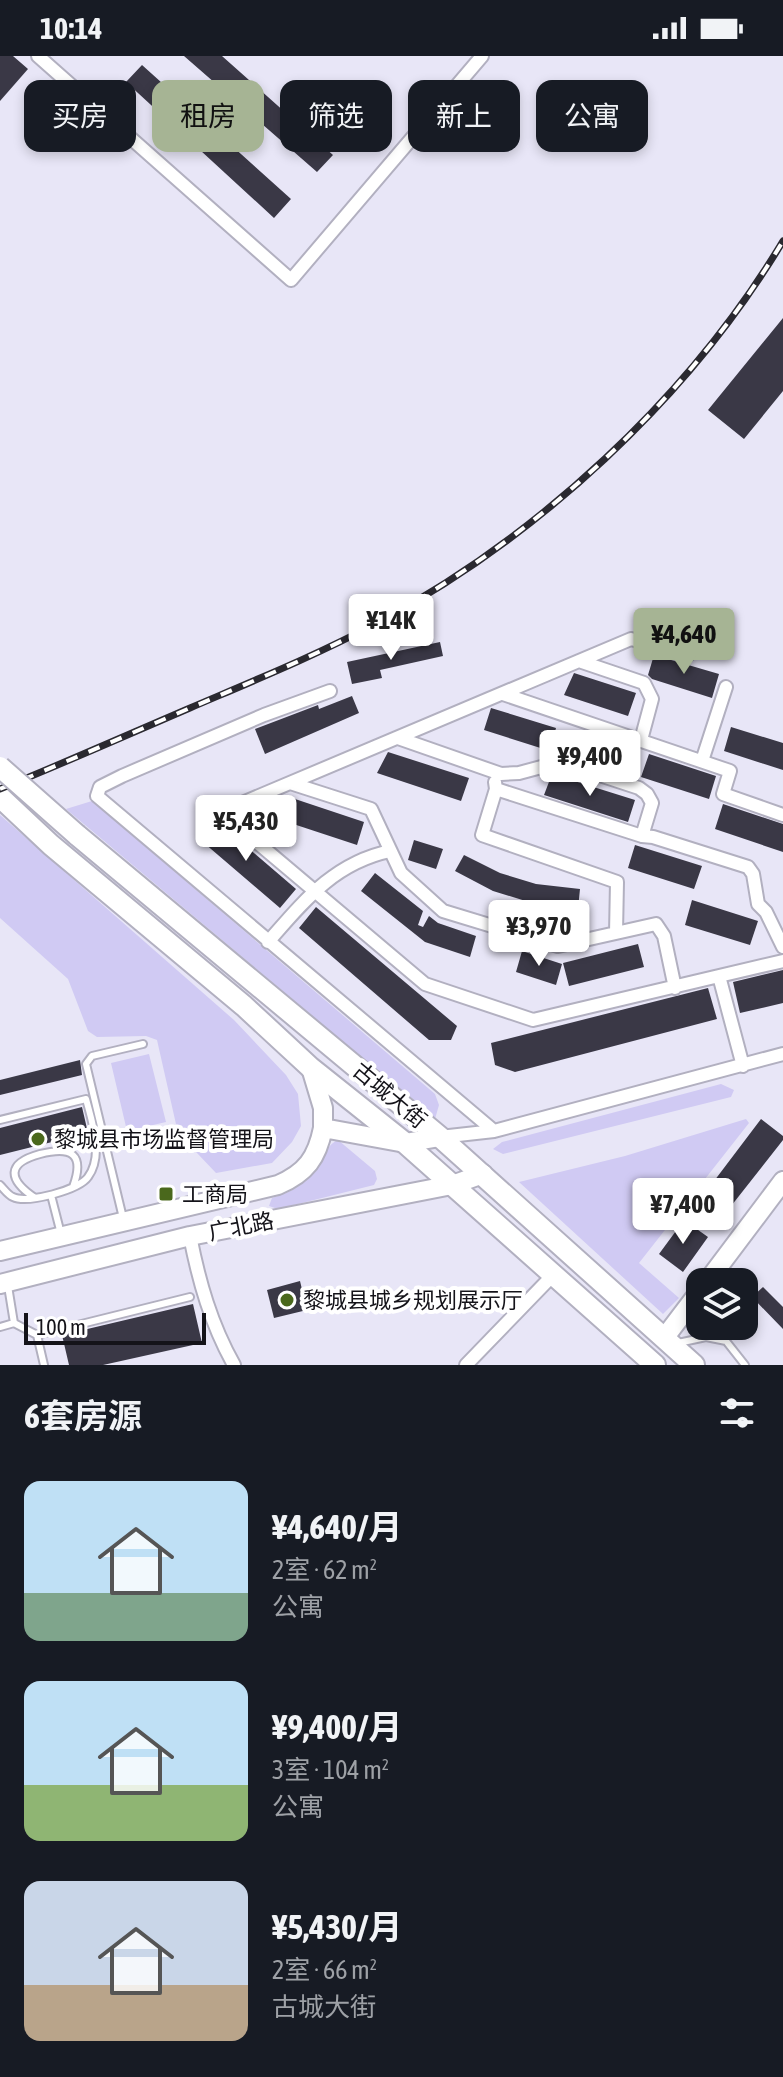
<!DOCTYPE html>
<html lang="zh">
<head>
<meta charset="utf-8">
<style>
	body { margin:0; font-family:"Asap Condensed","Noto Sans SC",sans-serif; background:#242831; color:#f1f3f6; height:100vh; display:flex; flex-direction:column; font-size:30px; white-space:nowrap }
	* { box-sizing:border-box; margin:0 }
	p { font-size:26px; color:#9ea1a6 }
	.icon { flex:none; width:44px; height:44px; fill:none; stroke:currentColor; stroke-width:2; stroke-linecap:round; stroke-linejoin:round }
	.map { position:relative; height:1309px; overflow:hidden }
	.side { display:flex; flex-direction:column; background:#171b24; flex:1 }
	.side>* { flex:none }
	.guide { position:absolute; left:24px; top:24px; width:736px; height:72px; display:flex; gap:16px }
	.fabs { position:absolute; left:686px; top:1212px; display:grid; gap:16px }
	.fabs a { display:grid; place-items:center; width:72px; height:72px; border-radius:16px; background:#171b24; box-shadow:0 4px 12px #0003; font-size:40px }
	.scale { position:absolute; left:24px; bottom:20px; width:182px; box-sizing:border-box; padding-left:8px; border:4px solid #141319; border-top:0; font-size:22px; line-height:28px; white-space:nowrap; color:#141319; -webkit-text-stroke:6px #fff; paint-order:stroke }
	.price { position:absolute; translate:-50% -68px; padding:0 18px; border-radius:8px; background:#fff; color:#222; font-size:26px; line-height:52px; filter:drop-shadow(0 2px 4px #0008) }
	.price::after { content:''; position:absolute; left:50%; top:48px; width:24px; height:18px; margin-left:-12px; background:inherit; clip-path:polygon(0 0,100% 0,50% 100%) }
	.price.selected { background:#a6b494; color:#111 }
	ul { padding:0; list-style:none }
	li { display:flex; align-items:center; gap:24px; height:200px; padding:0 24px }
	li span { display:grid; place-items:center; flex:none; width:224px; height:160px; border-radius:16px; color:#555 }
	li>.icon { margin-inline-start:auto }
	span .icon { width:96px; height:96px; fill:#fffc; stroke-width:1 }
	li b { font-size:34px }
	h2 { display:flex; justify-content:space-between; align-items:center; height:96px; padding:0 24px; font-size:34px }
	.chip { padding:0 28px; border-radius:16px; background:#171b24; box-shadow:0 4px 12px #0003; font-size:28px; line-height:72px }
	.chip.selected { background:#a6b494; color:#111 }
	.status { display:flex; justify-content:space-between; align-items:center; height:56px; padding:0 40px; background:#171b24; direction:ltr }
	.status svg { height:22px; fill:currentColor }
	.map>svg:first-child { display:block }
	.green { fill:#d0caf3 }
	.building { fill:#3a3846 }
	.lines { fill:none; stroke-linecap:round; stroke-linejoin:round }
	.lane-casing { stroke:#b2b0c0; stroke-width:10 }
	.street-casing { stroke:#b2b0c0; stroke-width:16 }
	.secondary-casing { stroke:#b2b0c0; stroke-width:22 }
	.primary-casing { stroke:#b2b0c0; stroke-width:24 }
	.lane { stroke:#fff; stroke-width:6 }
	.street { stroke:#fff; stroke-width:12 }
	.secondary { stroke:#fff; stroke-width:18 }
	.primary { stroke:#fff; stroke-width:20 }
	.rail-casing { stroke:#2a2930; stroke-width:7 }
	.rail { stroke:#fff; stroke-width:4; stroke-dasharray:12; stroke-linecap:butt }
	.primary-bridge-casing { stroke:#b2b0c0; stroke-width:24; stroke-linecap:butt }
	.primary-bridge { stroke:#fff; stroke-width:20 }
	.poi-dot { fill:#4a681c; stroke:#fff; stroke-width:3 }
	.labels { text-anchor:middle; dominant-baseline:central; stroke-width:8; stroke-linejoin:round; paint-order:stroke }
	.street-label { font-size:22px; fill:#141319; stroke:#fff }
	.poi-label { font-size:22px; fill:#141319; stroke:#fff; text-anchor:start }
</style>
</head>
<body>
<div class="status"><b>10:14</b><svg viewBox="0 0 49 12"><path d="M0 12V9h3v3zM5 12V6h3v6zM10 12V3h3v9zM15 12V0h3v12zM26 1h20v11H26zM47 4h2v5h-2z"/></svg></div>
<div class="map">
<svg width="783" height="1309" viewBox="0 0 783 1309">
	<rect width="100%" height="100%" fill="#e8e6f7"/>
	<path class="green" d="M92 745 435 1038 439 1049 435 1063 66 753Z
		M0 759 234 964 286 1019 298 1038 301 1070 292 1086 272 1107 216 1117 178 1077 157 984 146 980 97 981 88 975 68 923 0 862Z
		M149 998 166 1066 127 1075 111 1007Z
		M721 1028 734 1034 731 1041 503 1098 493 1093 502 1086Z
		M746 1063 749 1067 639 1207 679 1242 663 1258 519 1126 625 1100Z
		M338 1084 375 1115 377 1123 374 1129 278 1153 269 1150 272 1142C290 1137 309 1126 320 1110 326 1100 326 1089 338 1084Z"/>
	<path class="building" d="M0 0H13L28 13 0 45Z
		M184 0H222L333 99 317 116Z
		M142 9 291 143 274 162 126 26Z
		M783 262V335L744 383 708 354Z
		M440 586 443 600 380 614 382 622 352 628 347 606Z
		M654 599 719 618 712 642 652 623 648 619Z
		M574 617 636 637 628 660 564 639Z
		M352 640 359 657 265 698 255 673 318 649 319 653Z
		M491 652 556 672 550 695 484 674Z
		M731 671 783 687V714L724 695Z
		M388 696 469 722 461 745 377 717Z
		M649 698 716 720 709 743 641 721Z
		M552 718 635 744 628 766 544 739Z
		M283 739 364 766 357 789 272 761 278 742Z
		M723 748 783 768V796L715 773Z
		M213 762 296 833 280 852 197 781Z
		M414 784 443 793 436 813 408 804Z
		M635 789 702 810 694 833 628 812Z
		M464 799 500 817 536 828 580 833 578 853 532 847 493 835 455 815Z
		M375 817 423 855 418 869 423 871 429 860 438 867 476 880 470 901 425 886 361 835Z
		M692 844 758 865 750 889 685 869Z
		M316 851 457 970 451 984H429L299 872Z
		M638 888 644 911 569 930 563 907Z
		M522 895 562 908 556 929 516 916Z
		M783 914V947L740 957 733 926Z
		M708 932 717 963 515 1016 495 1009 491 987Z
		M80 1004 82 1019 0 1039V1024Z
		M82 1051 88 1077 0 1099V1072Z
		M761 1063 783 1080V1084L724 1159 702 1141Z
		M684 1164 708 1181 683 1216 659 1198Z
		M300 1225 307 1254 274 1262 267 1234Z
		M763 1231 783 1251V1273L752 1241Z
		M193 1248 202 1287 103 1309H69L62 1279Z"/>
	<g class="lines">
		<g class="lane-casing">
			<path id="lane" d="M0 1064 86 1043C92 1066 104 1099 88 1121 79 1134 27 1148 13 1141 8 1139 4 1133 0 1129
				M51 1139 61 1178
				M35 1142C7 1123 7 1107 40 1098 72 1090 85 1098 73 1131
				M123 1162 86 1008 92 1000 143 988
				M8 1230 14 1267 37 1279 190 1241
				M0 1271 14 1267
				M37 1279 44 1309
				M678 1287 706 1281 726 1285 745 1309"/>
		</g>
		<g class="street-casing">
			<path id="street" d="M38 0 291 224 482 0
				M689 598 631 583 221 756 425 928 533 964 719 920
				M579 605 644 627 652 643 641 684
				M330 635 264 659 122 720 100 731 97 740 494 1075
				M503 638 730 715 723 738 783 759
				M398 682 501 718 519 717 560 706 639 732 647 738 652 747 642 780
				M702 705 726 631
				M495 726 496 733 482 779 617 826 616 877
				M290 727 371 753 401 817 443 855 558 890 656 868 664 880 675 932
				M496 733 642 780 653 781 748 811 753 818 758 848 766 856 783 891
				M268 886C304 845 334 807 390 795
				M743 1010 719 920 783 905
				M440 1081 494 1075 783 998
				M190 1180C199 1226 211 1268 234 1309
				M466 1309 554 1218"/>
		</g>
		<g class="secondary-casing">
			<path id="secondary" d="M311 1012 323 1052V1072
				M0 1195 278 1129C306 1117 317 1102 323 1072L405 1087 440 1081
				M707 1226 783 1125
				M0 1228 190 1180 452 1129 483 1118
				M665 1281 700 1235"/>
		</g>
		<g class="primary-casing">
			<path id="primary" d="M0 741 51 789 244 950 311 1012 405 1087 655 1309
				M77 779 440 1081 694 1309"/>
		</g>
		<use href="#lane" class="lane"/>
		<use href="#street" class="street"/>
		<use href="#secondary" class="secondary"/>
		<use href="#primary" class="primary"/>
		<g class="rail-casing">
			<path id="rail" d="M0 733C64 707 127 679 190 652 253 625 317 599 377 567 538 481 689 342 783 185"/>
		</g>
		<use href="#rail" class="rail"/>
		<g class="primary-bridge-casing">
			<path id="primary-bridge" d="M0 711 77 779"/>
		</g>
		<use href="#primary-bridge" class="primary-bridge"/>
	</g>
	<g class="poi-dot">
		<circle cx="38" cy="1083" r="8"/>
		<rect x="158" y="1130" width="16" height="16" rx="4"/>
		<circle cx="287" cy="1244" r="8"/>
	</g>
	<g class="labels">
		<g class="street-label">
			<text transform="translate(390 1039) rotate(40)">古城大街</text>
			<text transform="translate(241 1170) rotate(-11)">广北路</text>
		</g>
		<g class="poi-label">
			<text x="54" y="1083">黎城县市场监督管理局</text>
			<text x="182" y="1138">工商局</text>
			<text x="303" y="1244">黎城县城乡规划展示厅</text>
		</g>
	</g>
</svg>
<div class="fabs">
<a><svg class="icon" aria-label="layers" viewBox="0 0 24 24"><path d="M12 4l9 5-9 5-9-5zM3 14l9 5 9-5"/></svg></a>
</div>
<div class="scale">100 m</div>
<b class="price" style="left:391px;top:606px">¥14K</b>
<b class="price selected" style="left:684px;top:620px">¥4,640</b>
<b class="price" style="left:590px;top:742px">¥9,400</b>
<b class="price" style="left:246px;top:807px">¥5,430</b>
<b class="price" style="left:539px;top:912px">¥3,970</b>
<b class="price" style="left:683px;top:1190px">¥7,400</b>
<div class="guide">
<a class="chip">买房</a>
<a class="chip selected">租房</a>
<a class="chip">筛选</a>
<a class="chip">新上</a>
<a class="chip">公寓</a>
</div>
</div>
<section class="side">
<h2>6套房源<svg class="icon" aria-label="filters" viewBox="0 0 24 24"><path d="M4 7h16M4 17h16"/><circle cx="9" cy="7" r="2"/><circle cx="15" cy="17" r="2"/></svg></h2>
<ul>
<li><span style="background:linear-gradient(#bfe0f5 70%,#7fa58c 0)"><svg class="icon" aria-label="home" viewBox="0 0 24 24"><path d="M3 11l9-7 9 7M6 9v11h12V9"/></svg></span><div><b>¥4,640/月</b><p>2室 · 62 m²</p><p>公寓</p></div></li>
<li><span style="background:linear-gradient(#bfe0f5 65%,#8fb573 0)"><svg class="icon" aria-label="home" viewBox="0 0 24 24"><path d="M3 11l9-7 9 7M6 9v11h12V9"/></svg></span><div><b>¥9,400/月</b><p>3室 · 104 m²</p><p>公寓</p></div></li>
<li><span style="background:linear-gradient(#c9d6e8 65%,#b9a48a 0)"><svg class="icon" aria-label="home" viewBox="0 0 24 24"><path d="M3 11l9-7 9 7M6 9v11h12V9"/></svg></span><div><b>¥5,430/月</b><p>2室 · 66 m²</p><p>古城大街</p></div></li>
</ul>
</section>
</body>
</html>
